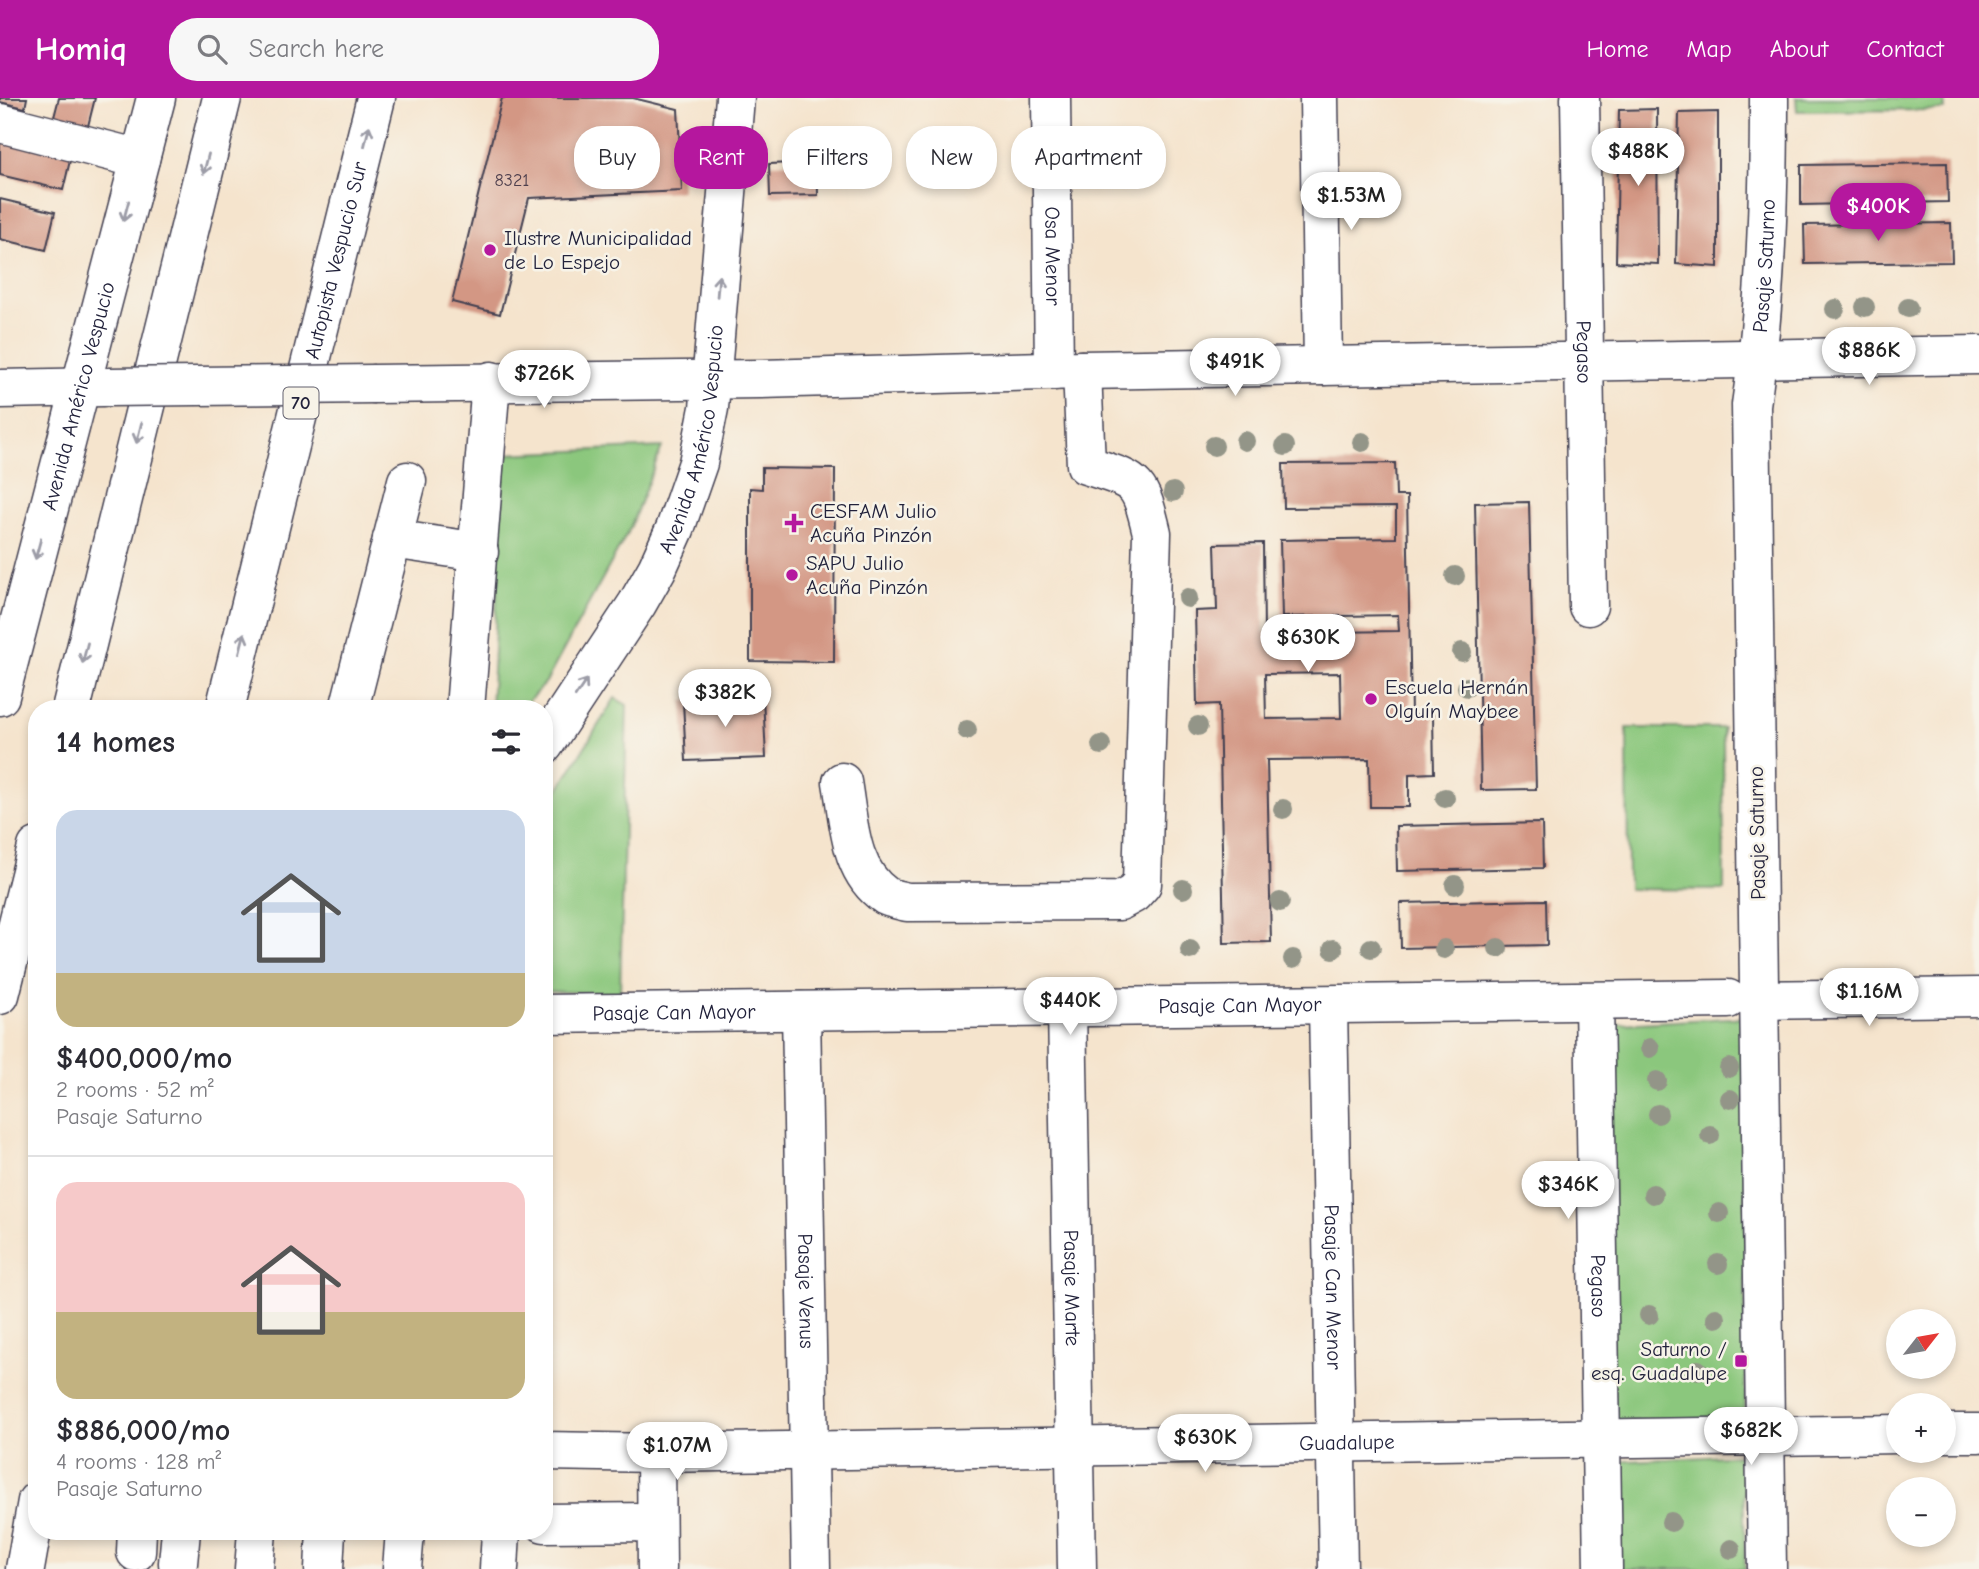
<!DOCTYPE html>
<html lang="en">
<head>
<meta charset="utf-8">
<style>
	body { margin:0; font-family:"Comic Neue",sans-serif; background:#f7f7f7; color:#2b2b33; height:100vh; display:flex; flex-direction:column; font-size:26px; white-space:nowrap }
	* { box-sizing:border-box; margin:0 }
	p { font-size:23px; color:#7c7c81 }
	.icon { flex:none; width:38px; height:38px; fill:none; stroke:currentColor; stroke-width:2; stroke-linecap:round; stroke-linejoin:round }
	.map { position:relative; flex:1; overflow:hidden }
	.side { position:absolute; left:28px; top:602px; width:525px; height:840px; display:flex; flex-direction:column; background:#fff; border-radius:28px; box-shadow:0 4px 10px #0003 }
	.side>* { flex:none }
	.top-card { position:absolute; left:574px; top:28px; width:665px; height:63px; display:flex; gap:14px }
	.needle { width:46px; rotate:59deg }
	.tools { position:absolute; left:1886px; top:1211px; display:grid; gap:14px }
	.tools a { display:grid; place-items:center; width:70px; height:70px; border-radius:50%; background:#fff; box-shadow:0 4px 10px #0003; font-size:35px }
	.price { position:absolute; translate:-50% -60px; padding:0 16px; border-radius:24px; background:#fff; color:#222; font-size:23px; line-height:46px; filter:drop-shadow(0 2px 4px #0008) }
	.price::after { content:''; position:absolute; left:50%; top:42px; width:21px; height:16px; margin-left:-10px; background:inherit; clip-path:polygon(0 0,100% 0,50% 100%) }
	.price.current { background:#b5179e; color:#fff }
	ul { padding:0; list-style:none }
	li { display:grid; align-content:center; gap:14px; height:371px; padding:0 28px }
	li+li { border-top:2px solid #e1e1e2 }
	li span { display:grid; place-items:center; height:217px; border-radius:21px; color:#555 }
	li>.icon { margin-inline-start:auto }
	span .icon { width:126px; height:126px; fill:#fffc; stroke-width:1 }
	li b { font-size:30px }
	h2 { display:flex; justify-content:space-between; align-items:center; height:84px; padding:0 28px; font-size:30px }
	.pill { padding:0 24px; border-radius:28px; background:#fff; box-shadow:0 4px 10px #0003; font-size:24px; line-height:63px }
	.pill.current { background:#b5179e; color:#fff }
	header { display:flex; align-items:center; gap:42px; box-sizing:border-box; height:98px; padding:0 35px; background:#b5179e; color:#fff }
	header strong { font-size:33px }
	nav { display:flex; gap:38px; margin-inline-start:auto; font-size:24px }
	.search { width:490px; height:63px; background:#f7f7f7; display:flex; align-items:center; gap:18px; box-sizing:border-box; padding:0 24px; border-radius:28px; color:#7c7c81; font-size:26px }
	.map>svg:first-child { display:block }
	.green { fill:#8bc77d; stroke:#56745c; stroke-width:2 }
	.building { fill:#d39784; fill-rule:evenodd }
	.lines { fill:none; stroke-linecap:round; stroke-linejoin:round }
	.minor-casing { stroke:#423f51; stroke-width:41 }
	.major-casing { stroke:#423f51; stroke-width:41 }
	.highway-casing { stroke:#423f51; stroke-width:41 }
	.minor { stroke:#fff; stroke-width:38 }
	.major { stroke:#fff; stroke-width:38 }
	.highway { stroke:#fff; stroke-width:38 }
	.major-bridge-casing { stroke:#423f51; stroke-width:41; stroke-linecap:butt }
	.major-bridge { stroke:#fff; stroke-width:38 }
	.tree { fill:#939588 }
	.oneway { stroke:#9c9ca7 }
	.poi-dot { fill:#b5179e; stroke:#f7f3e8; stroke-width:2.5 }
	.labels { text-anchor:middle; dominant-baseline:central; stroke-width:5; stroke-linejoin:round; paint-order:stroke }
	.number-label { font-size:18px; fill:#4e3f4d }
	.shield { fill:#f7f3e8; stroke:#62616f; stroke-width:2 }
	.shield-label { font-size:19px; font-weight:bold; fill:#22223b }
	.poi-label { font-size:21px; fill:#22223b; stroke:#f7f3e8; text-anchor:start }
	.street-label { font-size:21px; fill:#22223b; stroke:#f7f3e8 }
</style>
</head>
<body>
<header>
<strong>Homiq</strong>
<div class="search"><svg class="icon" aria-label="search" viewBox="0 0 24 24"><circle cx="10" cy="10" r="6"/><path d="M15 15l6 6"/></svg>Search here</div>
<nav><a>Home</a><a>Map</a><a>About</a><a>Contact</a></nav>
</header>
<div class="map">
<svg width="1979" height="1471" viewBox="0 0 1979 1471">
	<rect width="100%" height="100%" fill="#f7f3e8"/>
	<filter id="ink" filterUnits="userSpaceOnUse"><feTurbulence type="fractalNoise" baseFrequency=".0143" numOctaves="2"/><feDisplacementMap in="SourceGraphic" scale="14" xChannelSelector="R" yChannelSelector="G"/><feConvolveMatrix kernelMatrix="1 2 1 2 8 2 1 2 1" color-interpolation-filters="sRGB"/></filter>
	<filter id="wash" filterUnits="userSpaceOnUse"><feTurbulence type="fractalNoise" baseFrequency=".00686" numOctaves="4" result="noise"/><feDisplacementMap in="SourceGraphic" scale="28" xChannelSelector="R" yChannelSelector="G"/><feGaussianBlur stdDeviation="1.57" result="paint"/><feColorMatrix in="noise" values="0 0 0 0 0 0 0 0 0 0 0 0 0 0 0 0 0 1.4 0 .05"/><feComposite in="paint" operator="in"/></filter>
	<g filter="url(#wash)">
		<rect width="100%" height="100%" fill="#f5e4cd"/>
		<path class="green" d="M1796 0H1944L1945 12 1797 13Z
			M662 349 630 430 546 584 521 611H491L504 356Z
			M615 600 627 607 620 896 544 893V715Z
			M1627 630H1723L1724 792 1628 791Z
			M1746 919 1745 1324 1613 1323 1603 927Z
			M1743 1357 1745 1471H1614L1611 1364Z"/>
		<g id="blocks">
			<path class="building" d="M0 0H27L25 10 0 4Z
				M59 0H95L87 32 53 23Z
				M502 0H633L678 11 682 93 529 100 500 216 452 204Z
				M1657 11 1658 166 1616 164 1619 12Z
				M1718 14V169L1676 166 1679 15Z
				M0 37 72 54 63 92 0 77Z
				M817 64 818 97 770 98 769 66Z
				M1947 65 1948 104 1801 107V67Z
				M0 101 55 114 46 152 0 141Z
				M1951 125 1952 164 1805 166 1804 127Z
				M1395 365 1396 398H1407L1411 617H1433L1434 675 1409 676V709H1370L1369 661 1267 662 1271 844 1224 845 1219 606 1197 607 1195 513 1217 512 1215 446 1263 445 1264 535 1399 533 1398 517 1282 519 1280 442 1396 440V409L1284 410 1283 366ZM1340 575 1341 620 1266 621 1265 576Z
				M762 370 835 371 834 564 750 563V390L762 391Z
				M1529 404 1536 691 1481 692 1475 405Z
				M763 599 766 660 686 663 683 603Z
				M1542 725 1543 770 1397 773 1396 728Z
				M1546 802 1547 847 1401 850 1400 805Z"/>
		</g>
	</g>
	<g filter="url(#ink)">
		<use href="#blocks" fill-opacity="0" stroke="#423f51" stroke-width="2"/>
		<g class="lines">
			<g class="minor-casing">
				<g id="minor">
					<path id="s1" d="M1051 0 1054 273"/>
					<path d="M1319 0 1323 268"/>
					<path id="s2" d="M1580 0 1588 508"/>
					<path d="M0 25 140 61"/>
					<path d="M392 441 479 454"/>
					<path d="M349 611 407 383"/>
					<path d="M465 611 491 283"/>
					<path d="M842 684C849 724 849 773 886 798 892 801 900 802 907 804L1120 803 1133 796 1142 786 1152 435C1139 381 1138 384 1086 367L1082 272"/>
					<path d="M1759 902 1979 899"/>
					<path id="s3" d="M1594 904 1603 1471"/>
					<path id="s4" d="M1328 907 1338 1471"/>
					<path id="s5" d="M1067 910 1077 1471"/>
					<path id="s6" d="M801 913 811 1471"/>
					<path id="s7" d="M544 916 1728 901"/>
					<path d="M1944 1335H1979"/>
					<path id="s8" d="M544 1353 656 1355 1899 1336"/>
					<path d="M656 1355 657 1471"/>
					<path d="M544 1425 655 1424"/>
					<path d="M136 1454 137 1433"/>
					<path d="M178 1465 181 1433"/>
					<path d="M254 1471 257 1433"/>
					<path d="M324 1471 326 1433"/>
					<path d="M499 1471 501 1433"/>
					<path id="s9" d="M1767 1471 1751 307C1766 206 1769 103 1769 0"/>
				</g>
			</g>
			<g class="major-casing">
				<g id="major">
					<path d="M374 286 761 281 1082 272 1979 257"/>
					<path d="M0 291 103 289"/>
					<path id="s10" d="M0 598 156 0"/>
					<path id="s11" d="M544 647 637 506 657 471 675 431 698 365 709 310 735 0"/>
					<path d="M402 1471 405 1433"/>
				</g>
			</g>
			<g class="highway-casing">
				<g id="highway">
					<path d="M71 611 222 0"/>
					<path id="s12" d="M225 611 376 0"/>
					<path d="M0 897 37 749"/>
					<path d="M25 1471 37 1403"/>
				</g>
			</g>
			<use href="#minor" class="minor"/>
			<use href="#major" class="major"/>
			<use href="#highway" class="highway"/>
			<g class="major-bridge-casing">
				<path id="major-bridge" d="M108 289 374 286"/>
			</g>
			<use href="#major-bridge" class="major-bridge"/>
		</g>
		<g class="tree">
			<circle cx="1865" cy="209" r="10"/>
			<circle cx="1908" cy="210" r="10"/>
			<circle cx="1835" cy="211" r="10"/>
			<circle cx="1245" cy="343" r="10"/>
			<circle cx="1362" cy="344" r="10"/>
			<circle cx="1214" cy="348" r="10"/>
			<circle cx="1285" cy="348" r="10"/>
			<circle cx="1173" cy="394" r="10"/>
			<circle cx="1455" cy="478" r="10"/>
			<circle cx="1188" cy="500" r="10"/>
			<circle cx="1462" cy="554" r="10"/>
			<circle cx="1467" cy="589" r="10"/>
			<circle cx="1198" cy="628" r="10"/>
			<circle cx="967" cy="632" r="10"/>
			<circle cx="1101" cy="647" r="10"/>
			<circle cx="1445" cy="700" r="10"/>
			<circle cx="1283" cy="711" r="10"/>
			<circle cx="1455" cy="787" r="10"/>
			<circle cx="1183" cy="791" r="10"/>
			<circle cx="1280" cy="804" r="10"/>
			<circle cx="1371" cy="850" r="10"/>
			<circle cx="1498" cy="850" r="10"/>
			<circle cx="1333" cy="851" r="10"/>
			<circle cx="1444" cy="851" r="10"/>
			<circle cx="1190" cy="852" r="10"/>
			<circle cx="1293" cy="861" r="10"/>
			<circle cx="1650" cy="950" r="10"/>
			<circle cx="1729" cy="970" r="10"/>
			<circle cx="1657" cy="983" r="10"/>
			<circle cx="1730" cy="1001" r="10"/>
			<circle cx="1658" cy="1016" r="10"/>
			<circle cx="1710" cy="1037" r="10"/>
			<circle cx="1653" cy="1096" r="10"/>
			<circle cx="1719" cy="1115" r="10"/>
			<circle cx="1718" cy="1166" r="10"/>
			<circle cx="1649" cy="1217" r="10"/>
			<circle cx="1716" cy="1220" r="10"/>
			<circle cx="1698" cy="1272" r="10"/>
			<circle cx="1671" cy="1424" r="10"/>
			<circle cx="1731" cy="1451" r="10"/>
		</g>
		<defs><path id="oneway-shaft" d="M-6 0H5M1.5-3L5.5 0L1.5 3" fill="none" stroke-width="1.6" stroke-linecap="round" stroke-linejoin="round" transform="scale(1.75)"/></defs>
		<g class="oneway">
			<use href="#oneway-shaft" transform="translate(367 38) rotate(-76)"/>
			<use href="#oneway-shaft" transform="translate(206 66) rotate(104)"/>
			<use href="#oneway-shaft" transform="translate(126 113) rotate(105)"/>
			<use href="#oneway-shaft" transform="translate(718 188) rotate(-85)"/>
			<use href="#oneway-shaft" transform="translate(139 335) rotate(104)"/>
			<use href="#oneway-shaft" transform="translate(38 451) rotate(105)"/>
			<use href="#oneway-shaft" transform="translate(242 545) rotate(-76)"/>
			<use href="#oneway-shaft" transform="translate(85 555) rotate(104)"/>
			<use href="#oneway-shaft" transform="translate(581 590) rotate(-56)"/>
		</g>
	</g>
	<g class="poi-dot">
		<circle cx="490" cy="152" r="7"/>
		<path d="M790.5 414.5h7v7h7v7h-7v7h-7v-7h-7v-7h7z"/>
		<circle cx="792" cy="477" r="7"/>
		<circle cx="1371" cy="601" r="7"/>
		<rect x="1734" y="1256" width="14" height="14" rx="3.5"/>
	</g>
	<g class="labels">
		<g class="number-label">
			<text x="512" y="82">8321</text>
		</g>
		<rect class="shield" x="283.5" y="289.5" width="35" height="31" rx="5"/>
		<g class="shield-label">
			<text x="301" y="305">70</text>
		</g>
		<g class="poi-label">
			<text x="504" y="140">Ilustre Municipalidad<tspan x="504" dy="24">de Lo Espejo</tspan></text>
			<text x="810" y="413">CESFAM Julio<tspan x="810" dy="24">Acuña Pinzón</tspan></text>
			<text x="806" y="465">SAPU Julio<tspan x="806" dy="24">Acuña Pinzón</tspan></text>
			<text x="1385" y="589">Escuela Hernán<tspan x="1385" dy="24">Olguín Maybee</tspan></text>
			<text x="1727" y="1251" text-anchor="end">Saturno /<tspan x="1727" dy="24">esq. Guadalupe</tspan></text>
		</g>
		<g class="street-label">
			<text stroke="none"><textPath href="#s1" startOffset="158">Osa Menor</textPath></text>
			<text stroke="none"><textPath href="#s12" startOffset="462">Autopista Vespucio Sur</textPath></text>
			<text stroke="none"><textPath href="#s9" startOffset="1304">Pasaje Saturno</textPath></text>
			<text stroke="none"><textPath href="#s2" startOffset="254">Pegaso</textPath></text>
			<text stroke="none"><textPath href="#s10" startOffset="310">Avenida Américo Vespucio</textPath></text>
			<text stroke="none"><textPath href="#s11" startOffset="345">Avenida Américo Vespucio</textPath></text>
			<text transform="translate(1757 735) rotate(-91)">Pasaje Saturno</text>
			<text stroke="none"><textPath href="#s7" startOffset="696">Pasaje Can Mayor</textPath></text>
			<text stroke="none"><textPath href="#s7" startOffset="130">Pasaje Can Mayor</textPath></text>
			<text stroke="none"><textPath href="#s3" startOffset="284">Pegaso</textPath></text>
			<text stroke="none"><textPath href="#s4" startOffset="282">Pasaje Can Menor</textPath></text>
			<text stroke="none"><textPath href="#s5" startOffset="280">Pasaje Marte</textPath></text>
			<text stroke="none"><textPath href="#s6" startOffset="280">Pasaje Venus</textPath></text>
			<text stroke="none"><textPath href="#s8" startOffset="803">Guadalupe</textPath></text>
		</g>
	</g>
</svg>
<div class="tools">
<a><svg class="needle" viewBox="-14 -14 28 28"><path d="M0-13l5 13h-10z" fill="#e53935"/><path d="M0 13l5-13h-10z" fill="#7c7c81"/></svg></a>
<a>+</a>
<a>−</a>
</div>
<b class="price" style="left:1638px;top:90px">$488K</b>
<b class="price" style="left:1351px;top:134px">$1.53M</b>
<b class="price current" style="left:1878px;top:145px">$400K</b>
<b class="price" style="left:1869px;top:289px">$886K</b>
<b class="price" style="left:1235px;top:300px">$491K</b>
<b class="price" style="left:544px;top:312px">$726K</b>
<b class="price" style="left:1308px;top:576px">$630K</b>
<b class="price" style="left:725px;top:631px">$382K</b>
<b class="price" style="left:1869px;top:930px">$1.16M</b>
<b class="price" style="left:1070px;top:939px">$440K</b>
<b class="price" style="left:1568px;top:1123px">$346K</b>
<b class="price" style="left:1751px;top:1369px">$682K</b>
<b class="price" style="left:1205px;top:1376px">$630K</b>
<b class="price" style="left:677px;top:1384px">$1.07M</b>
<div class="top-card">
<a class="pill">Buy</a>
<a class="pill current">Rent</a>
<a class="pill">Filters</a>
<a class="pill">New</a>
<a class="pill">Apartment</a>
</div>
<section class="side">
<h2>14 homes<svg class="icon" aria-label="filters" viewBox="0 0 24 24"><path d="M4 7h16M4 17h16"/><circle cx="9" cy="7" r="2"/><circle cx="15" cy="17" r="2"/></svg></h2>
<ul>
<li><span style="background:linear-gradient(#c9d6e8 75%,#c2b280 0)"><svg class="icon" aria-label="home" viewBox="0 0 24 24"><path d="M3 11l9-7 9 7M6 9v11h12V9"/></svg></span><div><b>$400,000/mo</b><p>2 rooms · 52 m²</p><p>Pasaje Saturno</p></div></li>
<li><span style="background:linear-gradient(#f6c9c9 60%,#c2b280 0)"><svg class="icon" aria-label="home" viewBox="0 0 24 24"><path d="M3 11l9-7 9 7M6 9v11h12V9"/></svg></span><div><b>$886,000/mo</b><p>4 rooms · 128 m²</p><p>Pasaje Saturno</p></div></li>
</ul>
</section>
</div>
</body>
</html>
